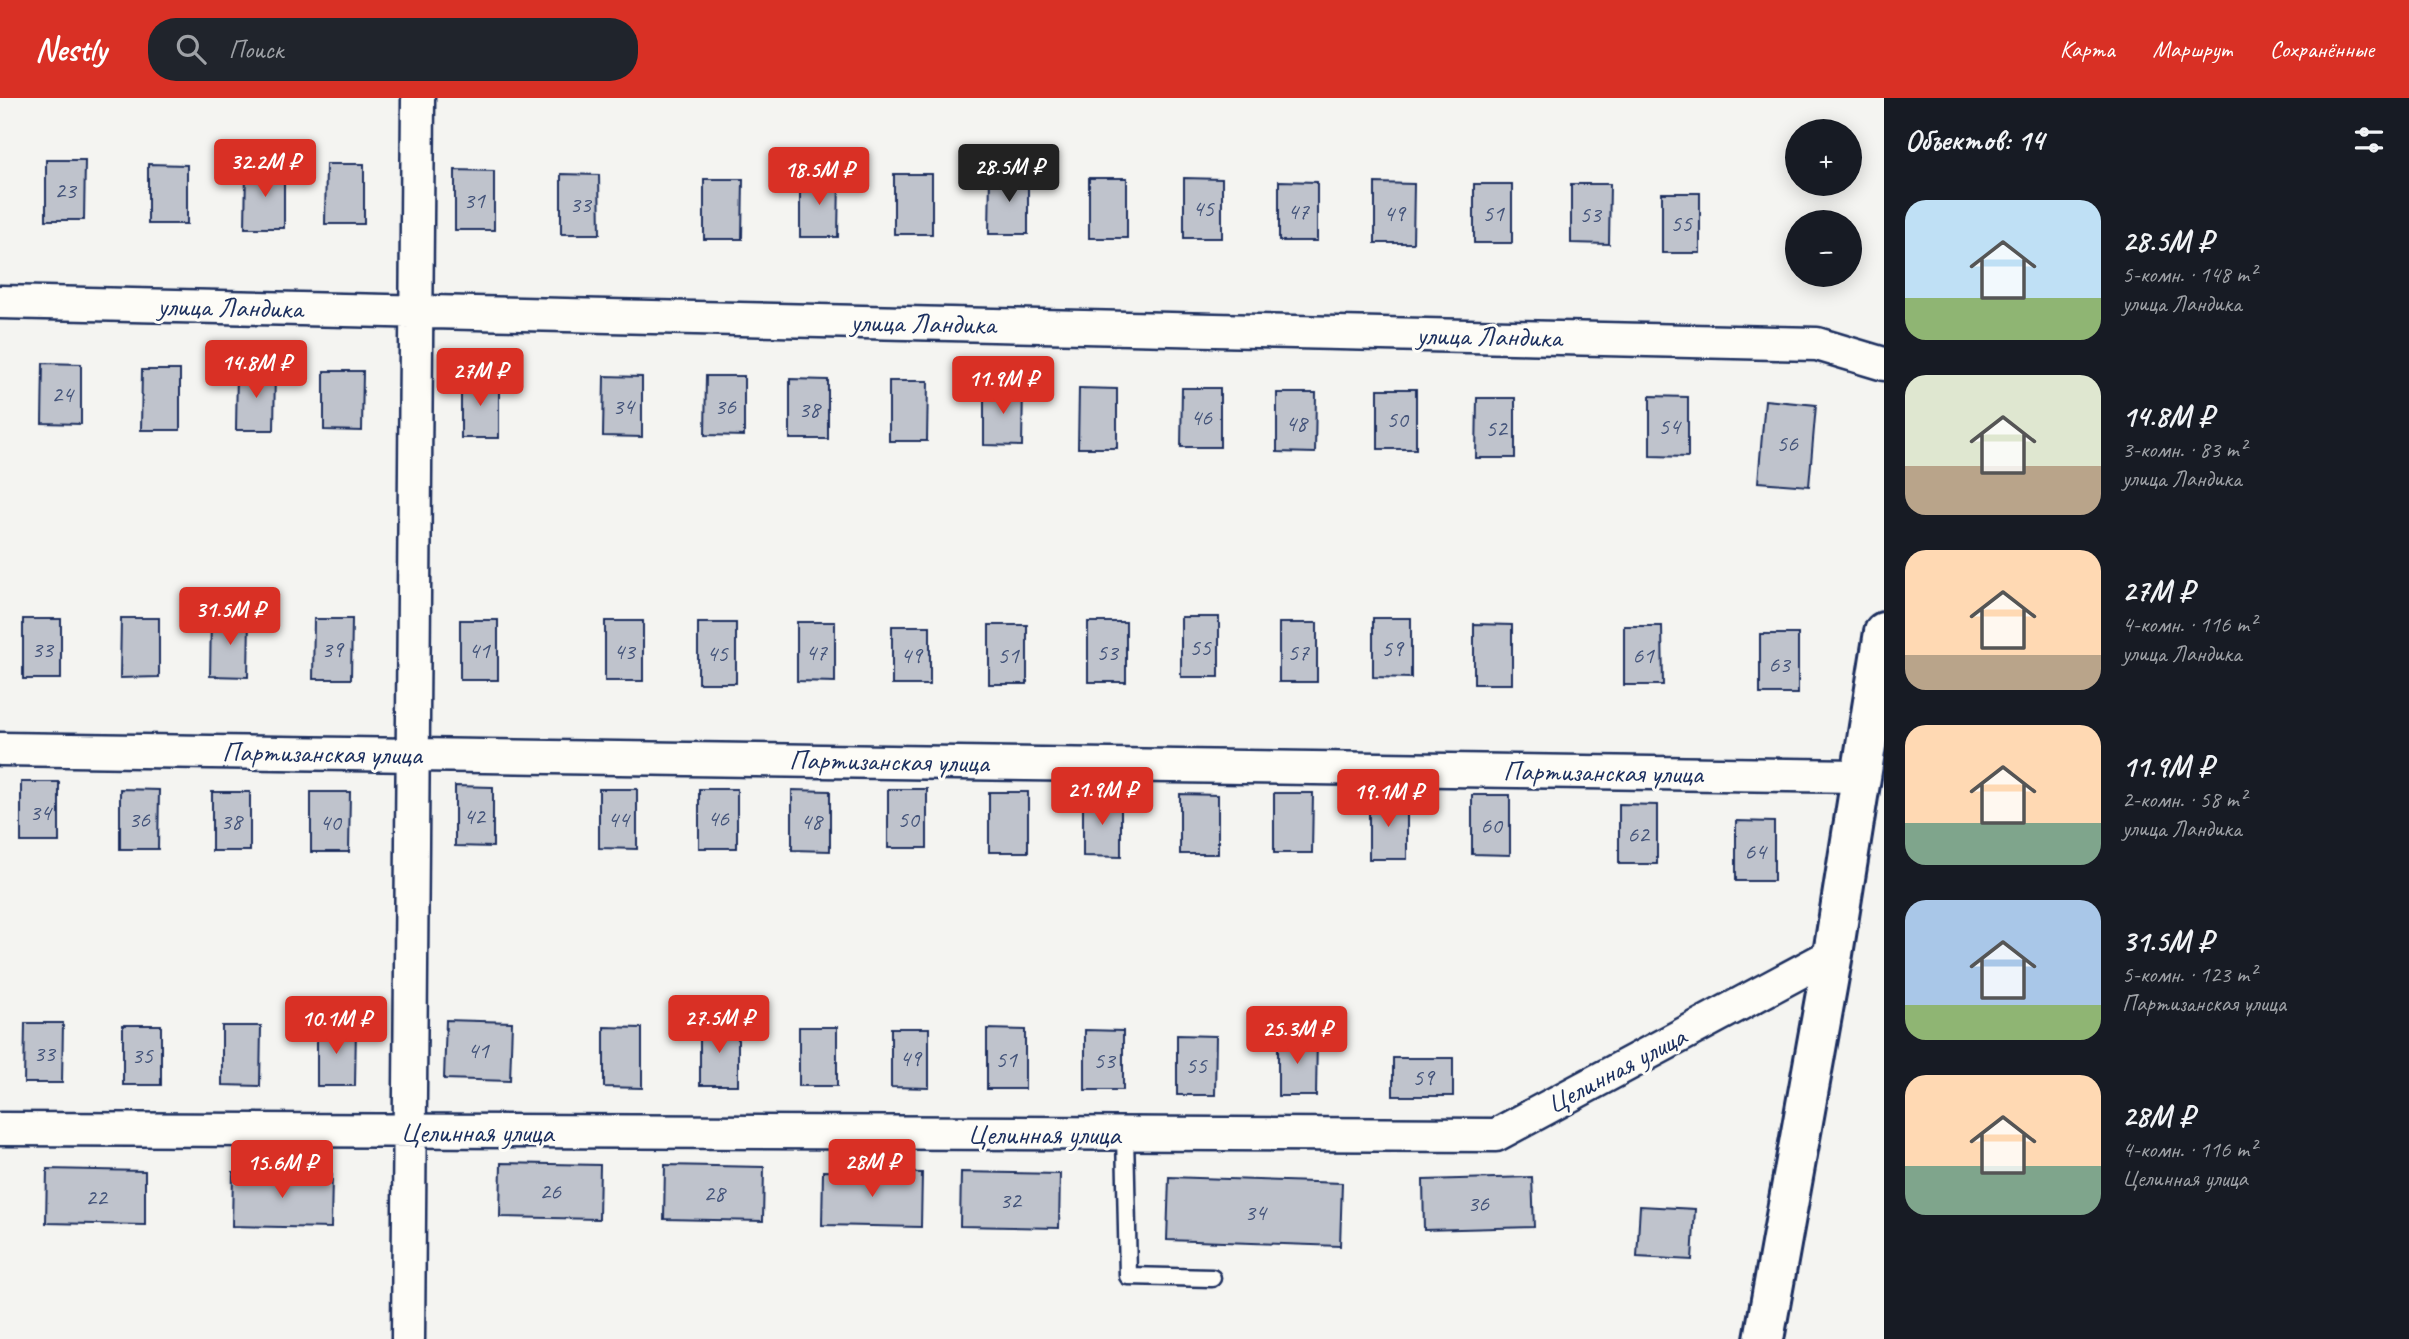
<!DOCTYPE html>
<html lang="ru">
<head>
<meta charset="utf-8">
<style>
	body { margin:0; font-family:Caveat,sans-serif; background:#20242c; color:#f1f3f6; height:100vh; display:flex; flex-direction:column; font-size:26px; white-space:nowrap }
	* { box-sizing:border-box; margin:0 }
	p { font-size:23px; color:#9ea1a6 }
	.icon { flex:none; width:38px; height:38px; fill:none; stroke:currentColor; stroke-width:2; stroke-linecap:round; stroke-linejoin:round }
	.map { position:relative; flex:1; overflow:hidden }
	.side { display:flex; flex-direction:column; background:#171b24; width:525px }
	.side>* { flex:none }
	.controls { position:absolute; left:1785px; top:21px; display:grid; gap:14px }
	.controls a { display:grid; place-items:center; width:77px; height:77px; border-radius:50%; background:#171b24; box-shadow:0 4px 18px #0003; font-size:35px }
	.price { position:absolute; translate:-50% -60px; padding:0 16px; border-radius:7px; background:#d93025; color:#fff; font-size:23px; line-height:46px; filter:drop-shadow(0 2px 4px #0008) }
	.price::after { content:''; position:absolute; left:50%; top:42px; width:21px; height:16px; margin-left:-10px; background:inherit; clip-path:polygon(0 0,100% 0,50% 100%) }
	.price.selected { background:#222; color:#fff }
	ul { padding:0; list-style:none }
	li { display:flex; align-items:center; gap:21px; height:175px; padding:0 21px }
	li span { display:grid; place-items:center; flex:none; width:196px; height:140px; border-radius:21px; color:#555 }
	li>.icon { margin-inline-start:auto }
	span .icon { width:84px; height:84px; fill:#fffc; stroke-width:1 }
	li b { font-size:30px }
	h2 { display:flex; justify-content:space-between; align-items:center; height:84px; padding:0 21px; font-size:30px }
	header { display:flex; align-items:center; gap:42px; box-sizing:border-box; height:98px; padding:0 35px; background:#d93025; color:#fff }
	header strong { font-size:33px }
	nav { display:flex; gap:38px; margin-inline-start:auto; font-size:24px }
	.search { width:490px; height:63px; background:#20242c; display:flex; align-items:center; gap:18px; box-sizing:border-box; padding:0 24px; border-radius:28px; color:#9ea1a6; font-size:26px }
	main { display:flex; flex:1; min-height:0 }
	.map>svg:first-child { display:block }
	.building { fill:#bfc3cc; stroke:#1b2f5e; stroke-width:2 }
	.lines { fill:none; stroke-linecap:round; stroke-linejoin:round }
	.service-casing { stroke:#1b2f5e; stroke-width:21 }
	.minor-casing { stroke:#1b2f5e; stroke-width:37 }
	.tertiary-casing { stroke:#1b2f5e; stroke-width:44 }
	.service { stroke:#fdfcf7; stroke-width:16 }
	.minor { stroke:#fdfcf7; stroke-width:32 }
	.tertiary { stroke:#fdfcf7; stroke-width:38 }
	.labels { text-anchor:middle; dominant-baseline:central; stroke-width:6; stroke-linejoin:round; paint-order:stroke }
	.number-label { font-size:24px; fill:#44547a }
	.street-label { font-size:28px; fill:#1b2f5e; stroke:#fdfcf7 }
</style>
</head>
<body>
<header>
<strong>Nestly</strong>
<div class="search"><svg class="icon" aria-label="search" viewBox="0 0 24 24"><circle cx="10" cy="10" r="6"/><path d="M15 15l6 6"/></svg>Поиск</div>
<nav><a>Карта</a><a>Маршрут</a><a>Сохранённые</a></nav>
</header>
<main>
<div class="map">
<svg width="1884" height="1241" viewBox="0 0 1884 1241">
	<rect width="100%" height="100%" fill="#f4f4f1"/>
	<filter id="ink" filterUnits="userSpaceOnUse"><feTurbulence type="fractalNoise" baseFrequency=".0143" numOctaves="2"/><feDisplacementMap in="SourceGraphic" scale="14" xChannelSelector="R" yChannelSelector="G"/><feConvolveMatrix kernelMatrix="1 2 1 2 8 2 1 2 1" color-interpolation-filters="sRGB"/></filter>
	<g filter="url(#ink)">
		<path class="building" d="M46 62H85L84 122H46Z
			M148 66 187 67V126H148Z
			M326 66H364V126H325Z
			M246 71H284V130H245Z
			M455 72 494 73V132H455Z
			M561 76 599 77 600 136H561Z
			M894 76H932V136H894Z
			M990 76H1028V136H989Z
			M800 79H839L838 139H800Z
			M1089 80H1127V140H1089Z
			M1184 80 1222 81V140H1184Z
			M704 81H743L742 141H704Z
			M1279 83 1317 84V143H1279Z
			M1375 85 1414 86 1413 145H1375Z
			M1474 86H1512V145H1474Z
			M1571 86H1610L1609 146 1571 145Z
			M1662 95H1700V155H1662Z
			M43 265 81 266V326L42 325Z
			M142 272H180V332H141Z
			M237 272H275L274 332H236Z
			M324 273H363L362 333 324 332Z
			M604 278 642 279V339L603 338Z
			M706 278H744V338L705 337Z
			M461 280H499V340H461Z
			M790 281 828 282V341H790Z
			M889 283H928L927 343H889Z
			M984 288H1023L1022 348 984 347Z
			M1079 290 1117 291V350H1078Z
			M1182 290H1220V349H1181Z
			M1378 291H1416V351H1378Z
			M1277 295H1316L1315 355 1277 354Z
			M1650 298 1688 299V359L1650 358Z
			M1477 300H1515V360H1476Z
			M1765 302 1816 307 1809 388 1758 384Z
			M211 519H249L248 579 210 578Z
			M1181 519H1219V579H1181Z
			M121 520H159V579L120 580Z
			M1373 520H1411V580L1373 579Z
			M23 521H61V581H23Z
			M314 521H352L351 581H313Z
			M460 522H498V582H460Z
			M605 523H643V583H605Z
			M797 524H835V584L797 583Z
			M1088 524H1126V584H1088Z
			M698 525H736V585H698Z
			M1279 525H1317V584H1279Z
			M1474 526 1512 527V586H1474Z
			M989 527H1027V586H989Z
			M892 528H930V587H892Z
			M1624 528H1662L1663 587H1624Z
			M1760 536H1798V596H1760Z
			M21 684H59V744H21Z
			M455 688 493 689V749L455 748Z
			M120 691 159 692 158 751H120Z
			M599 691H637V751L599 750Z
			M699 691H737V750H699Z
			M888 691H927V750H888Z
			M792 692 830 693V753L792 752Z
			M212 694H250V753H212Z
			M311 694H350L349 754H311Z
			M989 694H1028V754H989Z
			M1274 695H1313L1312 755H1274Z
			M1180 696 1218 697V756H1180Z
			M1472 697H1510V757L1472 756Z
			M1083 698 1121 699V759L1083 758Z
			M1369 702H1407V761H1369Z
			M1619 706 1657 707V766H1619Z
			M1736 723 1774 724V783H1736Z
			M446 922 512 924 510 983 444 981Z
			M25 925H63L62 985H24Z
			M123 927H161V987H123Z
			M700 927 738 928V987H700Z
			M222 928H261L260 988 222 987Z
			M317 928H356L355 988H317Z
			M604 929 642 930V990L604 989Z
			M799 929H837V988H799Z
			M891 930H929V990L891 989Z
			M987 931 1025 932V991H987Z
			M1085 932 1123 933V992H1085Z
			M1177 937 1216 938 1215 997H1177Z
			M1278 938H1317L1316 998H1278Z
			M1393 960H1453V998H1393Z
			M501 1065 600 1067 599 1121 500 1119Z
			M665 1067 764 1069 763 1123 664 1121Z
			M47 1071 145 1073V1127L46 1125Z
			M823 1073 922 1075 921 1129 822 1127Z
			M233 1074 332 1076 331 1130 232 1128Z
			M961 1074 1060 1076 1059 1130 960 1128Z
			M1169 1079 1342 1085 1340 1148 1167 1142Z
			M1532 1079 1534 1129 1424 1132 1423 1082Z
			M1640 1108 1695 1111 1692 1162 1637 1159Z"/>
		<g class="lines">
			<g class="service-casing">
				<path id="service" d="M1125 1036 1128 1178 1212 1180"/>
			</g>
			<g class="minor-casing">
				<path id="minor" d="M0 204 1817 246 1884 266
					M0 651 1861 678
					M0 1031 1496 1037 1833 856
					M408 1241 418 0"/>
			</g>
			<g class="tertiary-casing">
				<path id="tertiary" d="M1764 1241 1833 856 1884 534"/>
			</g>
			<use href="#service" class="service"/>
			<use href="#minor" class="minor"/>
			<use href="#tertiary" class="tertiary"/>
		</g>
	</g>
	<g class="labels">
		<g class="number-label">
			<text x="65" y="92">23</text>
			<text x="474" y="102">31</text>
			<text x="580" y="106">33</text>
			<text x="1203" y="110">45</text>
			<text x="1298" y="113">47</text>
			<text x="1394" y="115">49</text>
			<text x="1493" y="115">51</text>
			<text x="1590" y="116">53</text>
			<text x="1681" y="125">55</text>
			<text x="62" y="296">24</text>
			<text x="623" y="308">34</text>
			<text x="725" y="308">36</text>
			<text x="809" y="311">38</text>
			<text x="1201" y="319">46</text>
			<text x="1397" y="321">50</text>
			<text x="1296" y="325">48</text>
			<text x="1669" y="328">54</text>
			<text x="1496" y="330">52</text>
			<text x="1787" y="345">56</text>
			<text x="1200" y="549">55</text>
			<text x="1392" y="550">59</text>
			<text x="42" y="551">33</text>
			<text x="332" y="551">39</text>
			<text x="479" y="552">41</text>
			<text x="624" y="553">43</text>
			<text x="816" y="554">47</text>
			<text x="1107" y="554">53</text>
			<text x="1298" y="554">57</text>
			<text x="717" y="555">45</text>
			<text x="911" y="557">49</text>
			<text x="1008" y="557">51</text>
			<text x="1643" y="557">61</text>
			<text x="1779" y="566">63</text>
			<text x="40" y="714">34</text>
			<text x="474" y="718">42</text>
			<text x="718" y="720">46</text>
			<text x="139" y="721">36</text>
			<text x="618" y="721">44</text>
			<text x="908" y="721">50</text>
			<text x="231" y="723">38</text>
			<text x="811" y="723">48</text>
			<text x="330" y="724">40</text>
			<text x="1491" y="727">60</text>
			<text x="1638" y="736">62</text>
			<text x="1755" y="753">64</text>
			<text x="478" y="952">41</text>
			<text x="44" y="955">33</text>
			<text x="142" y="957">35</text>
			<text x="910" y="960">49</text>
			<text x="1006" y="961">51</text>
			<text x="1104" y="962">53</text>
			<text x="1196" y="967">55</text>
			<text x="1423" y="979">59</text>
			<text x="550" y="1093">26</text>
			<text x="714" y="1095">28</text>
			<text x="96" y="1099">22</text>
			<text x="1010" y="1102">32</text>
			<text x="1478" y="1105">36</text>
			<text x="1255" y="1114">34</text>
		</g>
		<g class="street-label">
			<text transform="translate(230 209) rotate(1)">улица Ландика</text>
			<text transform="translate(923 225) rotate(1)">улица Ландика</text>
			<text transform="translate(1489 238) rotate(1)">улица Ландика</text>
			<text transform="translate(322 655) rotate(1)">Партизанская улица</text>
			<text transform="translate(889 663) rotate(1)">Партизанская улица</text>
			<text transform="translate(1603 674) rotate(1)">Партизанская улица</text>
			<text transform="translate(1616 972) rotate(-28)">Целинная улица</text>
			<text x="477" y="1034">Целинная улица</text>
			<text x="1044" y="1036">Целинная улица</text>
		</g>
	</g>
</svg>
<div class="controls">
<a>+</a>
<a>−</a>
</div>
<b class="price" style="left:265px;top:101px">32.2M ₽</b>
<b class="price selected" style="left:1009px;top:106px">28.5M ₽</b>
<b class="price" style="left:819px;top:109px">18.5M ₽</b>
<b class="price" style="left:256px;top:302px">14.8M ₽</b>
<b class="price" style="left:480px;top:310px">27M ₽</b>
<b class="price" style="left:1003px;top:318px">11.9M ₽</b>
<b class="price" style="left:230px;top:549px">31.5M ₽</b>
<b class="price" style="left:1102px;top:729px">21.9M ₽</b>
<b class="price" style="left:1388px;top:731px">19.1M ₽</b>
<b class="price" style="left:719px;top:957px">27.5M ₽</b>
<b class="price" style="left:336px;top:958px">10.1M ₽</b>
<b class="price" style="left:1297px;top:968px">25.3M ₽</b>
<b class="price" style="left:872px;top:1101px">28M ₽</b>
<b class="price" style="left:282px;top:1102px">15.6M ₽</b>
</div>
<section class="side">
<h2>Объектов: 14<svg class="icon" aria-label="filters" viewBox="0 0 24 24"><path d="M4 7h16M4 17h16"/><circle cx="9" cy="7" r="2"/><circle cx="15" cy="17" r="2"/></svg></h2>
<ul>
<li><span style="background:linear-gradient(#bfe0f5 70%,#8fb573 0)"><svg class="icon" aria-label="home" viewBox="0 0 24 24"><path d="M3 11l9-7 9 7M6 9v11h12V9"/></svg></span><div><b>28.5M ₽</b><p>5-комн. · 148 m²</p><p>улица Ландика</p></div></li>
<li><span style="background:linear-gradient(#dfe7d0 65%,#b9a48a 0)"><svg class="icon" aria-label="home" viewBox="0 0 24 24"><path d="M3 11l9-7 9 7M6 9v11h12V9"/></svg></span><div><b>14.8M ₽</b><p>3-комн. · 83 m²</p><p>улица Ландика</p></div></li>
<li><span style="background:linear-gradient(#ffd9b3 75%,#b9a48a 0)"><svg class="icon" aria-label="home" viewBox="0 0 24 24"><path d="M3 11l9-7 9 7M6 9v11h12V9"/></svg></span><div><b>27M ₽</b><p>4-комн. · 116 m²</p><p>улица Ландика</p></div></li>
<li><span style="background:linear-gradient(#ffd9b3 70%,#7fa58c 0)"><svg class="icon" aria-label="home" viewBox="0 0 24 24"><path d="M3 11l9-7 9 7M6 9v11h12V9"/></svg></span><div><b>11.9M ₽</b><p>2-комн. · 58 m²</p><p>улица Ландика</p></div></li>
<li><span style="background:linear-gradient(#a9c7e8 75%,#8fb573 0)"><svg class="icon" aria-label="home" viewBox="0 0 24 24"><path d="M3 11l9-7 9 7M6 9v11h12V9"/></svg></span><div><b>31.5M ₽</b><p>5-комн. · 123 m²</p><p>Партизанская улица</p></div></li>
<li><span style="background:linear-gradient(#ffd9b3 65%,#7fa58c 0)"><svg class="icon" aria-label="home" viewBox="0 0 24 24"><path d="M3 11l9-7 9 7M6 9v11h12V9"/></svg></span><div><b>28M ₽</b><p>4-комн. · 116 m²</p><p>Целинная улица</p></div></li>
</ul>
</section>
</main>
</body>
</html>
